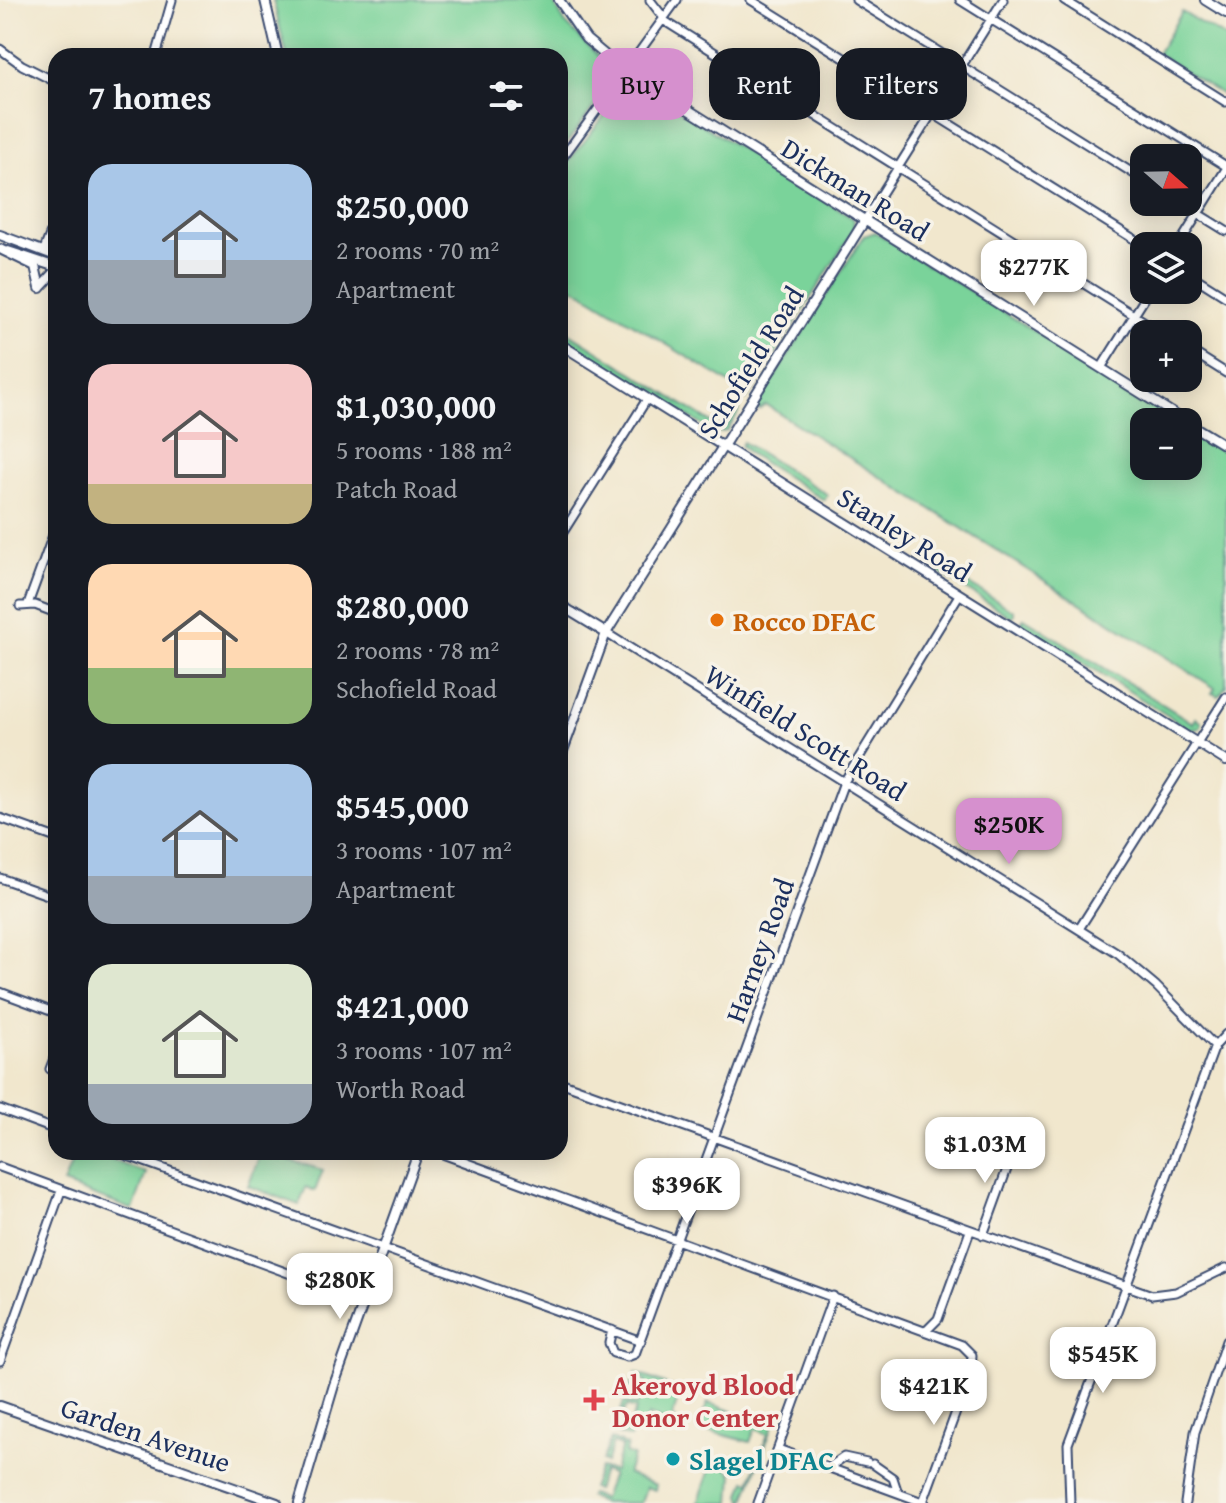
<!DOCTYPE html>
<html lang="en">
<head>
<meta charset="utf-8">
<style>
	body { margin:0; font-family:"Gentium Book Plus",serif; background:#20242c; color:#f1f3f6; height:100vh; display:flex; flex-direction:column; font-size:30px; white-space:nowrap }
	* { box-sizing:border-box; margin:0 }
	p { font-size:26px; color:#9ea1a6 }
	.icon { flex:none; width:44px; height:44px; fill:none; stroke:currentColor; stroke-width:2; stroke-linecap:round; stroke-linejoin:round }
	.map { position:relative; flex:1; overflow:hidden }
	.side { position:absolute; left:48px; top:48px; width:520px; height:1112px; display:flex; flex-direction:column; background:#171b24; border-radius:24px; box-shadow:0 4px 20px #0003 }
	.side>* { flex:none }
	.hud { position:absolute; left:592px; top:48px; width:514px; height:72px; display:flex; gap:16px }
	.needle { width:52px; rotate:110deg }
	.buttons { position:absolute; left:1130px; top:144px; display:grid; gap:16px }
	.buttons a { display:grid; place-items:center; width:72px; height:72px; border-radius:16px; background:#171b24; box-shadow:0 4px 20px #0003; font-size:40px }
	.price { position:absolute; translate:-50% -68px; padding:0 18px; border-radius:16px; background:#fff; color:#222; font-size:26px; line-height:52px; filter:drop-shadow(0 2px 4px #0008) }
	.price::after { content:''; position:absolute; left:50%; top:48px; width:24px; height:18px; margin-left:-12px; background:inherit; clip-path:polygon(0 0,100% 0,50% 100%) }
	.price.on { background:#d690ce; color:#111 }
	ul { padding:0; list-style:none }
	li { display:flex; align-items:center; gap:24px; height:200px; padding:0 40px }
	li span { display:grid; place-items:center; flex:none; width:224px; height:160px; border-radius:24px; color:#555 }
	li>.icon { margin-inline-start:auto }
	span .icon { width:96px; height:96px; fill:#fffc; stroke-width:1 }
	li b { font-size:34px }
	h2 { display:flex; justify-content:space-between; align-items:center; height:96px; padding:0 40px; font-size:34px }
	.pill { padding:0 28px; border-radius:24px; background:#171b24; box-shadow:0 4px 20px #0003; font-size:28px; line-height:72px }
	.pill.on { background:#d690ce; color:#111 }
	.map>svg:first-child { display:block }
	.green { fill:#7ad39a; stroke:#4a817c; stroke-width:2 }
	.lines { fill:none; stroke-linecap:round; stroke-linejoin:round }
	.minor-casing { stroke:#3b4b6f; stroke-width:11 }
	.tertiary-casing { stroke:#3b4b6f; stroke-width:12 }
	.minor { stroke:#fff; stroke-width:7 }
	.tertiary { stroke:#fff; stroke-width:8 }
	.food-dot { fill:#e8710a; stroke:#f7f3e8; stroke-width:3 }
	.health-dot { fill:#e0444e; stroke:#f7f3e8; stroke-width:3 }
	.culture-dot { fill:#0f9aa8; stroke:#f7f3e8; stroke-width:3 }
	.labels { text-anchor:middle; dominant-baseline:central; stroke-width:7; stroke-linejoin:round; paint-order:stroke }
	.street-label { font-size:28px; fill:#1b2f5e; stroke:#f7f3e8 }
	.food-label { font-size:28px; font-weight:bold; fill:#c56008; stroke:#f7f3e8; text-anchor:start }
	.health-label { font-size:28px; font-weight:bold; fill:#be3a42; stroke:#f7f3e8; text-anchor:start }
	.culture-label { font-size:28px; font-weight:bold; fill:#0d838f; stroke:#f7f3e8; text-anchor:start }
</style>
</head>
<body>
<div class="map">
<svg width="1226" height="1503" viewBox="0 0 1226 1503">
	<rect width="100%" height="100%" fill="#f7f3e8"/>
	<filter id="ink" filterUnits="userSpaceOnUse"><feTurbulence type="fractalNoise" baseFrequency=".0125" numOctaves="2"/><feDisplacementMap in="SourceGraphic" scale="16" xChannelSelector="R" yChannelSelector="G"/><feConvolveMatrix kernelMatrix="1 2 1 2 8 2 1 2 1" color-interpolation-filters="sRGB"/></filter>
	<filter id="wash" filterUnits="userSpaceOnUse"><feTurbulence type="fractalNoise" baseFrequency=".006" numOctaves="4" result="noise"/><feDisplacementMap in="SourceGraphic" scale="32" xChannelSelector="R" yChannelSelector="G"/><feGaussianBlur stdDeviation="1.8" result="paint"/><feColorMatrix in="noise" values="0 0 0 0 0 0 0 0 0 0 0 0 0 0 0 0 0 1.4 0 .05"/><feComposite in="paint" operator="in"/></filter>
	<g filter="url(#wash)">
		<rect width="100%" height="100%" fill="#f1e7cd"/>
		<path class="green" d="M273 0H552L565 23 612 70 615 78 560 152V56H287Z
			M1182 12 1226 38V97L1157 54Z
			M632 81 854 219 853 231 746 400 739 397 741 390 560 279V172Z
			M875 232 1181 422H1144V466H1188V426L1226 450V686L1219 696 1212 693 1215 688 766 405 759 410 757 405 853 253 864 236Z
			M560 327 720 428 727 425 738 407 740 410 727 431 715 433 560 336Z
			M743 442 828 495 824 500 750 454 741 446Z
			M935 564 1014 611V615L1011 617 934 569Z
			M1024 618 1193 723 1196 718 1202 723 1200 728 1191 730 1038 634 1021 624Z
			M76 1152H90L146 1173 133 1210 63 1184Z
			M261 1152 323 1170 315 1191 306 1187 299 1205 248 1186Z
			M636 1373 681 1390 672 1418 680 1422 678 1427 649 1415 642 1433 633 1430 630 1438 614 1433 615 1429 627 1433 636 1409 627 1406 616 1425 624 1402 637 1405 646 1381 637 1378 629 1397 626 1395Z
			M708 1403 773 1425 744 1503 741 1495 746 1481 750 1482 768 1434 755 1429 750 1442 697 1428Z
			M611 1439 627 1445 625 1453 633 1456 627 1474 656 1485 655 1490 646 1487 641 1503H603L589 1497 591 1494 603 1499 612 1474 603 1471 596 1490 592 1488 600 1468 614 1471 622 1446 613 1443 606 1463 602 1461Z
			M713 1462 726 1467 733 1474 731 1503H698Z"/>
	</g>
	<g filter="url(#ink)">
		<g class="lines">
			<g class="minor-casing">
				<path id="minor" d="M650 0 664 18
					M751 0 1145 246
					M856 0 1144 180
					M960 0 1226 166
					M1064 0 1226 102
					M663 20 1164 334
					M0 49 22 65 56 82
					M156 56 172 0
					M560 161 677 0
					M1179 202 1226 231
					M865 220 1003 0
					M1178 246 1226 169
					M1188 273 1226 297
					M1188 349 1226 373
					M1101 368 1150 290
					M560 537 647 399
					M28 604 56 527
					M20 606 35 605 56 613
					M606 633 1118 954 1156 986 1215 1046
					M0 818 56 838
					M0 878 56 898
					M1079 929 1226 697
					M0 992 56 1013
					M50 1069 56 1053
					M560 1082 1152 1295 1176 1292 1226 1268
					M0 1109 56 1130
					M117 1152 641 1341
					M437 1152 962 1345 972 1355 971 1371 923 1502
					M0 1167 364 1301
					M983 1235 1016 1144
					M612 1330 609 1343 613 1353 627 1357 635 1354 844 782 959 595
					M926 1331 938 1319 970 1231
					M0 1361 61 1191
					M778 1449 925 1503
					M873 1464 893 1478 898 1493
					M828 1468 844 1457 867 1462
					M758 1503 833 1296
					M1070 1503 1068 1444 1215 1046 1226 1034
					M1185 1503 1195 1432 1226 1341"/>
			</g>
			<g class="tertiary-casing">
				<path id="tertiary" d="M265 0 278 56
					M559 0 586 39 617 65 1187 422
					M1205 0 1226 13
					M0 235 56 256
					M0 249 35 266 40 288
					M8 251 56 267
					M44 251 52 231
					M40 288 56 271
					M560 344 1226 761
					M1188 423 1226 446
					M560 605 606 633
					M560 759 606 633 865 220
					M0 1406 277 1503
					M299 1503 334 1385 418 1152"/>
			</g>
			<use href="#minor" class="minor"/>
			<use href="#tertiary" class="tertiary"/>
		</g>
	</g>
	<circle class="food-dot" cx="717" cy="620" r="8"/>
	<path class="health-dot" d="M590 1388h8v8h8v8h-8v8h-8v-8h-8v-8h8z"/>
	<circle class="culture-dot" cx="673" cy="1459" r="8"/>
	<g class="labels">
		<g class="street-label">
			<text transform="translate(856 189) rotate(32)">Dickman Road</text>
			<text transform="translate(750 362) rotate(-58)">Schofield Road</text>
			<text transform="translate(905 534) rotate(32)">Stanley Road</text>
			<text transform="translate(806 732) rotate(32)">Winfield Scott Road</text>
			<text transform="translate(759 950) rotate(-70)">Harney Road</text>
			<text transform="translate(146 1434) rotate(19)">Garden Avenue</text>
		</g>
		<g class="food-label">
			<text x="733" y="620">Rocco DFAC</text>
		</g>
		<g class="health-label">
			<text x="612" y="1384">Akeroyd Blood<tspan x="612" dy="32">Donor Center</tspan></text>
		</g>
		<g class="culture-label">
			<text x="689" y="1459">Slagel DFAC</text>
		</g>
	</g>
</svg>
<div class="buttons">
<a><svg class="needle" viewBox="-14 -14 28 28"><path d="M0-13l5 13h-10z" fill="#e53935"/><path d="M0 13l5-13h-10z" fill="#9ea1a6"/></svg></a>
<a><svg class="icon" aria-label="layers" viewBox="0 0 24 24"><path d="M12 4l9 5-9 5-9-5zM3 14l9 5 9-5"/></svg></a>
<a>+</a>
<a>−</a>
</div>
<b class="price" style="left:1034px;top:308px">$277K</b>
<b class="price on" style="left:1009px;top:866px">$250K</b>
<b class="price" style="left:985px;top:1185px">$1.03M</b>
<b class="price" style="left:687px;top:1226px">$396K</b>
<b class="price" style="left:340px;top:1321px">$280K</b>
<b class="price" style="left:1103px;top:1395px">$545K</b>
<b class="price" style="left:934px;top:1427px">$421K</b>
<div class="hud">
<a class="pill on">Buy</a>
<a class="pill">Rent</a>
<a class="pill">Filters</a>
</div>
<section class="side">
<h2>7 homes<svg class="icon" aria-label="filters" viewBox="0 0 24 24"><path d="M4 7h16M4 17h16"/><circle cx="9" cy="7" r="2"/><circle cx="15" cy="17" r="2"/></svg></h2>
<ul>
<li><span style="background:linear-gradient(#a9c7e8 60%,#9aa5b1 0)"><svg class="icon" aria-label="home" viewBox="0 0 24 24"><path d="M3 11l9-7 9 7M6 9v11h12V9"/></svg></span><div><b>$250,000</b><p>2 rooms · 70 m²</p><p>Apartment</p></div></li>
<li><span style="background:linear-gradient(#f6c9c9 75%,#c2b280 0)"><svg class="icon" aria-label="home" viewBox="0 0 24 24"><path d="M3 11l9-7 9 7M6 9v11h12V9"/></svg></span><div><b>$1,030,000</b><p>5 rooms · 188 m²</p><p>Patch Road</p></div></li>
<li><span style="background:linear-gradient(#ffd9b3 65%,#8fb573 0)"><svg class="icon" aria-label="home" viewBox="0 0 24 24"><path d="M3 11l9-7 9 7M6 9v11h12V9"/></svg></span><div><b>$280,000</b><p>2 rooms · 78 m²</p><p>Schofield Road</p></div></li>
<li><span style="background:linear-gradient(#a9c7e8 70%,#9aa5b1 0)"><svg class="icon" aria-label="home" viewBox="0 0 24 24"><path d="M3 11l9-7 9 7M6 9v11h12V9"/></svg></span><div><b>$545,000</b><p>3 rooms · 107 m²</p><p>Apartment</p></div></li>
<li><span style="background:linear-gradient(#dfe7d0 75%,#9aa5b1 0)"><svg class="icon" aria-label="home" viewBox="0 0 24 24"><path d="M3 11l9-7 9 7M6 9v11h12V9"/></svg></span><div><b>$421,000</b><p>3 rooms · 107 m²</p><p>Worth Road</p></div></li>
</ul>
</section>
</div>
</body>
</html>
